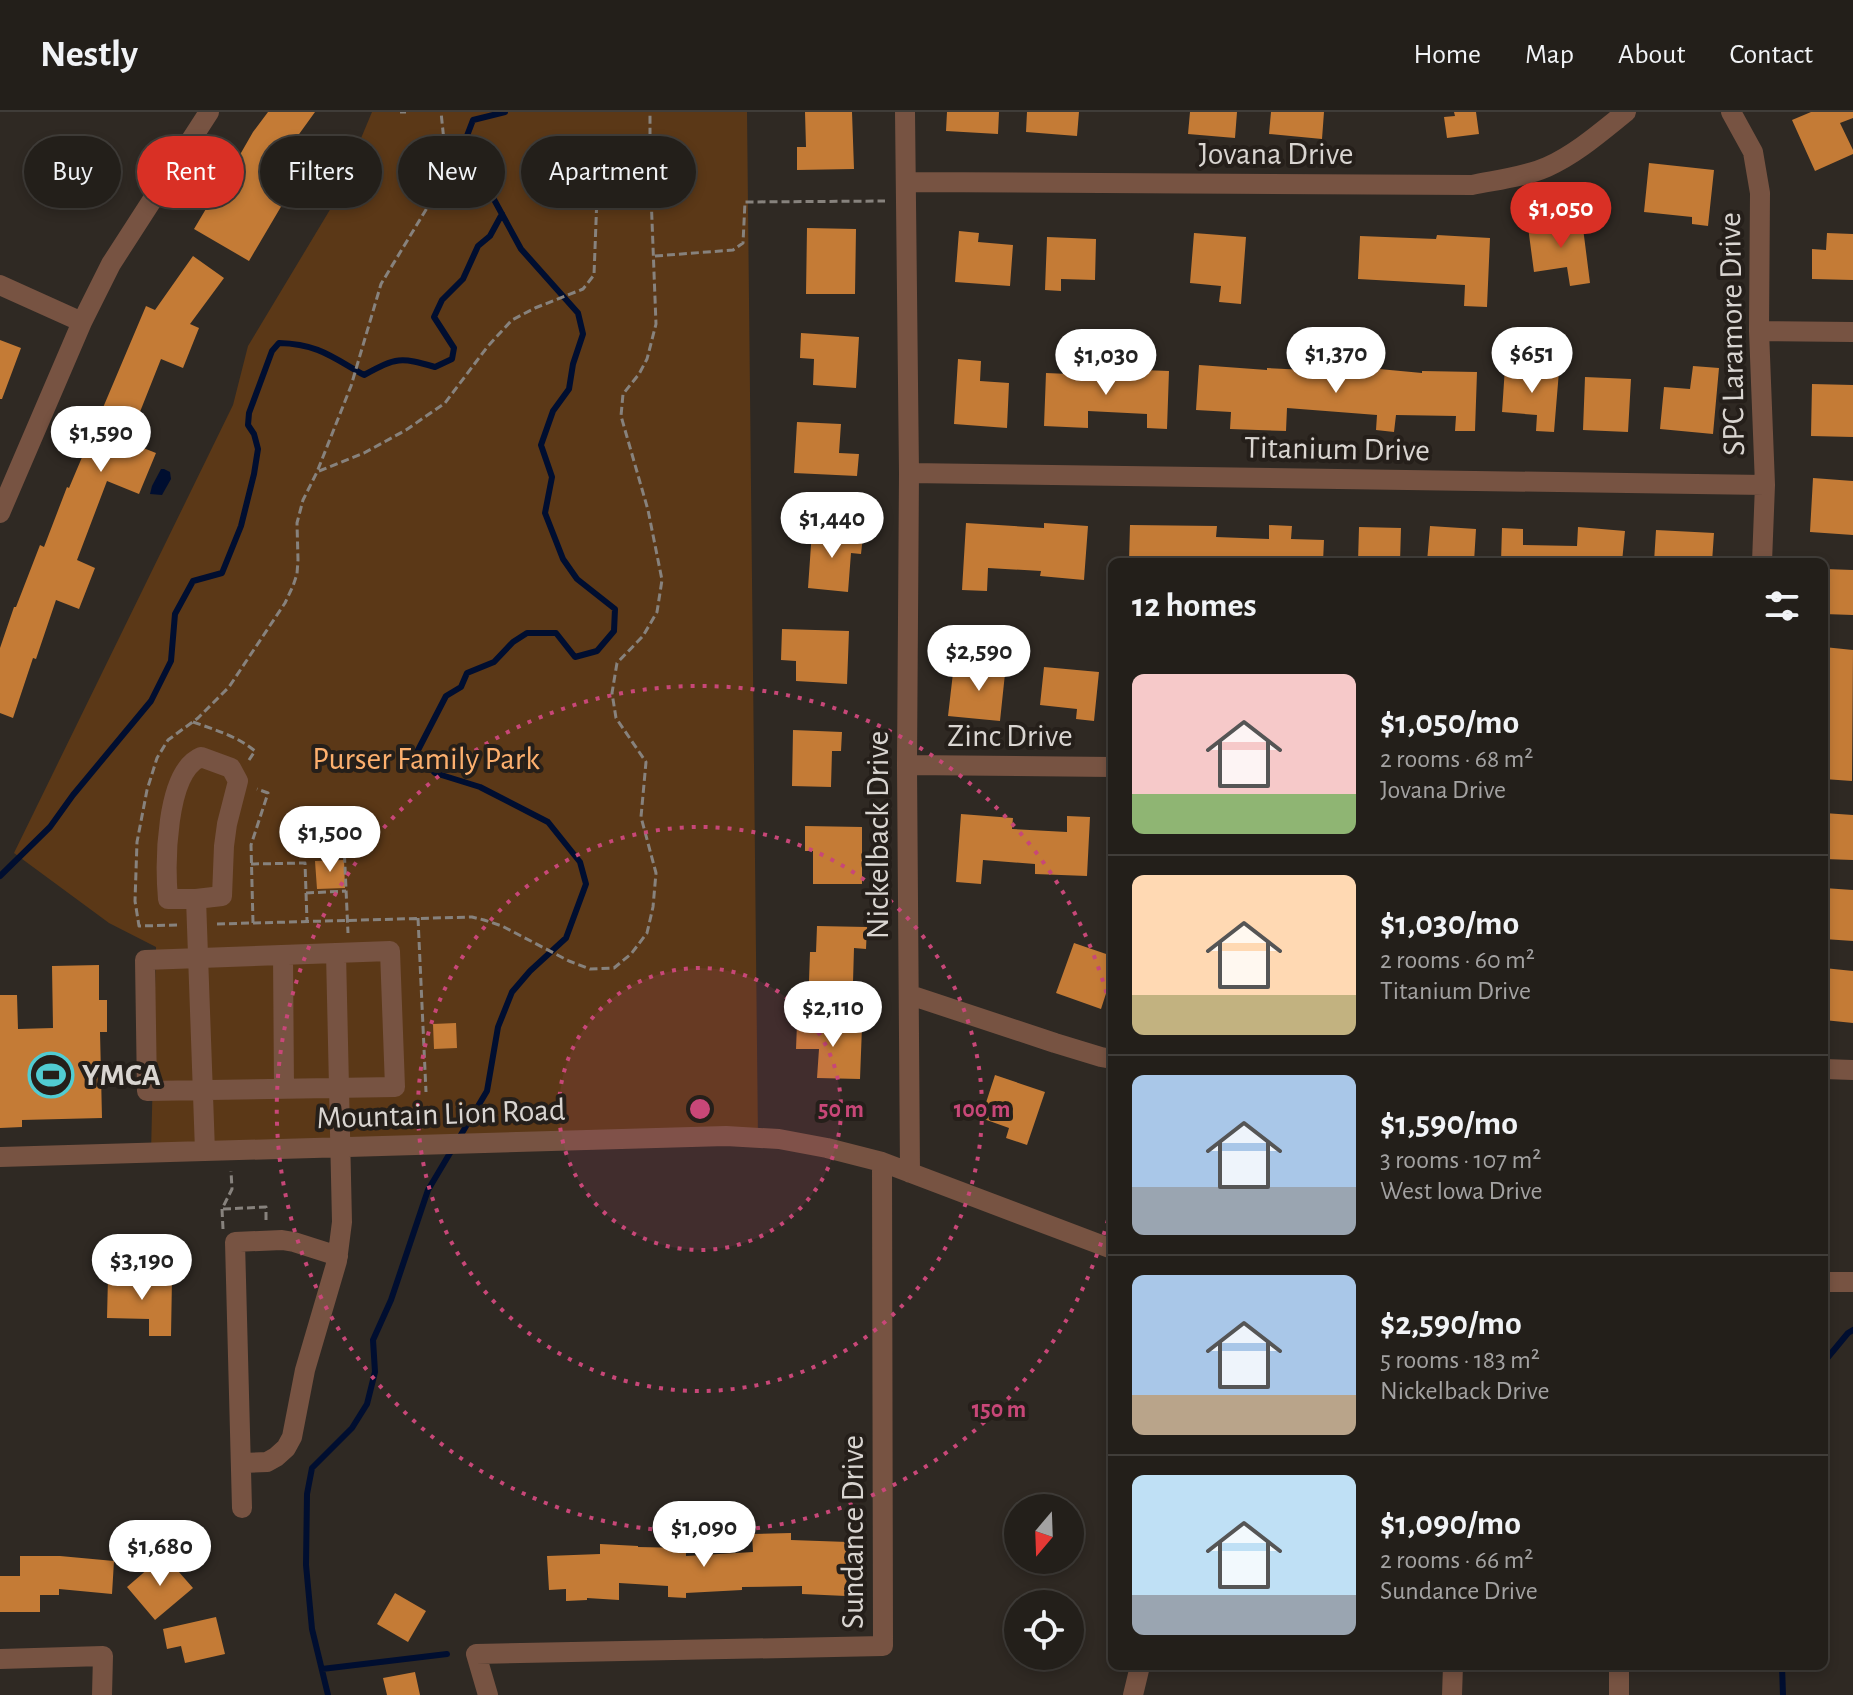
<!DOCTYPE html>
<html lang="en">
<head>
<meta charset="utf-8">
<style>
	body { margin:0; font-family:"Alegreya Sans",sans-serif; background:#2f2c27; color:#f1f3f6; height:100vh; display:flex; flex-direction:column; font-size:30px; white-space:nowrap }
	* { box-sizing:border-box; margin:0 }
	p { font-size:26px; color:#a3a2a2 }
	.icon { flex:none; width:44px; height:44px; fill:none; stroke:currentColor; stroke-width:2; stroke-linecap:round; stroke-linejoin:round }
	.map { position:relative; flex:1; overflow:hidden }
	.details { position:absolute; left:1108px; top:446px; width:720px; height:1112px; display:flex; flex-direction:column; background:#231f1a; border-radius:12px; box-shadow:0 4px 12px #0003,0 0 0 2px #403d39 }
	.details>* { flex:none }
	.hud { position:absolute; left:24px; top:24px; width:760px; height:72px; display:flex; gap:16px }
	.needle { width:52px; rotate:199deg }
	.tools { position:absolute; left:1004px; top:1382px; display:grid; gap:16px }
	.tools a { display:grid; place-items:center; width:80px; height:80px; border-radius:50%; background:#231f1a; box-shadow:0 4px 12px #0003,0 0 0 2px #403d39; font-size:40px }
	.price { position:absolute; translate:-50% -68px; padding:0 18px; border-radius:28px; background:#fff; color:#222; font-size:26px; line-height:52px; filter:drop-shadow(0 2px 4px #0008) }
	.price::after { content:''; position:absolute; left:50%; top:48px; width:24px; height:18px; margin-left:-12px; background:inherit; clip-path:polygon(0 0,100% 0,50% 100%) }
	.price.current { background:#d93025; color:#fff }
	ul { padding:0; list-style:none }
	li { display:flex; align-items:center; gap:24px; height:200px; padding:0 24px }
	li+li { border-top:2px solid #403d39 }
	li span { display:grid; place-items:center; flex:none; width:224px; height:160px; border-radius:12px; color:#555 }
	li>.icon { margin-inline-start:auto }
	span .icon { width:96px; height:96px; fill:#fffc; stroke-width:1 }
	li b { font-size:34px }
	h2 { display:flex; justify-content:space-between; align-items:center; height:96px; padding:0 24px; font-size:34px }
	.chip { padding:0 28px; border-radius:36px; background:#231f1a; box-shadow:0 4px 12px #0003,0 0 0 2px #403d39; font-size:28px; line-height:72px }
	.chip.current { background:#d93025; color:#fff }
	header { display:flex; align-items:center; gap:48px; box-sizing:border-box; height:112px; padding:0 40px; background:#231f1a; border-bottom:2px solid #403d39 }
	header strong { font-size:38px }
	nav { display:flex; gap:44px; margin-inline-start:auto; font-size:28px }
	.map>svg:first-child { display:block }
	.green { fill:#5b3817 }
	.water { fill:#000e30 }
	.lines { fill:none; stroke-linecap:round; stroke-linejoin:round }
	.stream { stroke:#000e30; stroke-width:6 }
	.building { fill:#c47b36 }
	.path { stroke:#87827d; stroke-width:3; stroke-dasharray:8 4; stroke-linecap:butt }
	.minor { stroke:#775342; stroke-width:20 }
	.ring { fill:none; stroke:#c84778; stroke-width:4; stroke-dasharray:4 8 }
	.labels { text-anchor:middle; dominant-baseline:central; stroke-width:8; stroke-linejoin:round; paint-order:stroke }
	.street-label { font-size:32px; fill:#d9d5d1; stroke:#251f1a }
	.park-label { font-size:32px; fill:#fdb06e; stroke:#251f1a }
	.poi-label { font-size:32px; font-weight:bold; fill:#d9d5d1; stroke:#251f1a; text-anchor:start }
	.centre { fill:#c84778; stroke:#251f1a; stroke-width:4 }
	.ring-label { font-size:24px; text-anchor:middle; font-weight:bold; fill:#c84778; stroke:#251f1a; stroke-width:8; stroke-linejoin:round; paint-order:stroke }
</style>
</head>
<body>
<header>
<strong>Nestly</strong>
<nav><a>Home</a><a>Map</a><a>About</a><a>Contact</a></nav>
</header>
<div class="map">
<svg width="1853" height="1583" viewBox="0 0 1853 1583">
	<rect width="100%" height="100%" fill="#2f2923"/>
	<path class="green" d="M372 0H747L758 1026 151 1041 156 835 109 811 14 741 233 293 248 234 334 91Z"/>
	<path class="water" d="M161 357H164L170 360 171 367 162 383 150 382 152 374Z"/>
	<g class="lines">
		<path class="stream" d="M0 764 50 715 73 683 151 589 171 549 175 502 193 469 222 461 241 414 254 362 258 337 254 322 248 313 249 301 272 239 279 231C318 232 332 245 364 263 397 245 400 245 435 255L452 247 454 236 434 205 442 188 463 167 478 134 490 124 502 102
			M459 1026 487 979 498 915 512 880 530 859 566 826 586 772 580 750 548 710 480 675 435 661 416 642 446 584 461 575 467 561 494 550 513 530 527 521H556L575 545 597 539 614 519 615 497 577 467 563 447 545 401 552 365 541 333 553 299 569 277 573 252 583 222 578 201 521 137 485 71 468 47 465 29 473 8 505 0
			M1824 1250 1848 1221 1853 1218
			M1782 1554 1783 1583
			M322 1557 447 1542
			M328 1583 312 1517 306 1453 307 1382 312 1356 352 1316 367 1292 375 1260 373 1228 391 1188 428 1078 453 1036"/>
	</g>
	<path class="building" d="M268 0H315L284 43 302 54 288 78 293 80 285 95 282 93 249 149 194 117 216 80 218 81 253 20Z
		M805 0H852L854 57 797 58V35H806Z
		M947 0H999L998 22 946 19Z
		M1027 0H1079L1077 24 1026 20Z
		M1190 0H1237L1235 26 1188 22Z
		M1271 0H1324L1322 27 1269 22Z
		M1454 0H1476L1479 22 1447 26 1444 5 1455 4Z
		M1811 0H1853V6L1840 11 1853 38V42L1815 59 1792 8Z
		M1649 51 1714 58 1708 114 1692 112V105L1644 100Z
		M1582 108 1590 171 1570 174 1567 155 1534 160 1528 115Z
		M807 116 856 117 855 182H806Z
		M959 119 979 121 978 130 1013 133 1010 174 955 170Z
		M1194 121 1246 125 1241 192 1219 190 1221 174 1190 171Z
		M1827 121 1853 122V168L1812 167V137L1826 138Z
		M1437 123 1490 126 1487 195 1464 194 1465 173 1358 167 1360 124 1436 127Z
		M1047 125 1096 127 1095 168 1061 167V179L1045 178Z
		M193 144 224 166 190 212 199 216 183 256 161 247 128 330 156 341 139 382 107 369 77 448 95 456 79 497 56 488 36 547 33 546 13 606 0 601V536L14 495H16L40 433 44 435 67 375 69 376 146 194 155 198Z
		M801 221 859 225 856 276 813 273 814 247 800 246Z
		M0 228 21 236 2 287H0Z
		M958 247 981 249 980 269 1009 271 1007 316 954 312Z
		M1199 253 1267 258V256L1346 260 1347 254 1422 261V259L1477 260 1475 319H1455L1456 304 1396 303 1394 320 1376 318 1377 303 1287 296 1286 319 1230 317 1231 300 1196 298Z
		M1693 254 1719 256 1713 322 1660 317 1664 275 1690 277Z
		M1505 255 1559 259 1554 320 1536 319 1537 303 1502 300Z
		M1116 257 1169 259 1167 317 1147 316V302L1088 299V316L1044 314 1046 261 1116 264Z
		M1585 265 1631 267 1628 320 1583 318Z
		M1812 272 1853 273V325L1811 324Z
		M797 310 841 312 839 341 859 342 857 364 794 361Z
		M1813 366 1853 369V423L1810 420Z
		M966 411 1044 416V411L1088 414 1084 468 1040 464 1041 459 988 456 987 479 962 478Z
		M1130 413 1217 414 1216 425 1269 427V413L1292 414 1291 427 1324 428 1323 450H1129Z
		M1430 414 1476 417 1474 450H1427Z
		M1359 415 1401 416 1400 450H1358Z
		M1578 415 1625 419 1622 450H1501L1502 416 1523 417V433L1577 434Z
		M1656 418 1714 421 1712 450H1654Z
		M812 419 863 424 861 442 851 441 848 480 808 476Z
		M1824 457 1853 458V503L1824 502Z
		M782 517 849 519 847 572 796 569V549L781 548Z
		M1824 535 1853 538 1852 669 1824 667Z
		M981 550 1006 552 1000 609 948 604 953 561 980 564Z
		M1044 555 1099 560 1094 609 1076 607 1077 597 1040 593Z
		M793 618 842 620 841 639H832L831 675 792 674Z
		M1824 701 1853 703V748L1824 747Z
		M961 702 1013 706 1012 717 1067 720V704L1090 705 1087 764 1035 762V752L983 748 981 772 956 770Z
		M805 714 862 715V772H813V739H805Z
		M344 748 345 776 317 777 315 749Z
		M1824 776 1853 778V829L1824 827Z
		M817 814 867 815 866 837 854 836 853 870 809 869 810 840H816Z
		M1074 831 1112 844V863L1101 897 1056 881Z
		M99 853V888H107V920H100L102 1006 22 1008V1015L0 1016V883H17L18 917 53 916 52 854Z
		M1824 856 1853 859V911L1824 908Z
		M456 911 457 936 434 937 433 912Z
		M797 912 862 915 860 967 817 966 819 937H796Z
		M995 963 1045 980 1027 1033 1006 1026 1009 1016 981 1006Z
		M108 1165 172 1166 171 1224H149V1207L107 1206Z
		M791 1421V1428L848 1430 846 1484 802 1482V1474L742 1475V1478L686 1481V1486L668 1485V1474L619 1471V1488L587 1486V1488L566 1489V1477L549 1478 547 1444 600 1442V1432L638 1434V1435L686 1436V1444L753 1440 752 1422Z
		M164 1443 193 1476 155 1508 127 1475Z
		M20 1444H60L114 1449 112 1482 59 1477V1483H40V1500H0V1464H20Z
		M395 1481 426 1499 408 1530 377 1512Z
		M216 1505 225 1542 185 1551 181 1534 167 1537 163 1517Z
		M415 1560 420 1583H387L383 1566Z"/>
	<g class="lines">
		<path class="path" d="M400 0H406
			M655 144 733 138 743 131 745 90 885 89
			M319 359 364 341 406 318 445 291 488 234 512 208 535 196 583 177 594 163 597 84 607 71 622 61 650 57
			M193 610C215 618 237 624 255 639L249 648
			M345 722 340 727 344 733 348 821
			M251 752 305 751 307 809
			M306 781 346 779
			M418 806 426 980
			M253 811 251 733 268 681 257 677
			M217 812 472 805 484 808 502 814 569 849 590 857 614 856 631 842 647 821 653 795 656 761 641 705 646 650 616 606 612 581 617 551 643 524 657 500 662 468 648 398 621 304 623 282 639 262 647 247 656 212 650 57V0
			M177 813 139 814 135 789 137 730 147 678 157 646 168 628 198 606 229 575 285 491 293 474 297 462 298 448 297 411 303 388 317 360 351 274 381 172 427 96 437 67 444 29 441 0
			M223 1097 266 1095V1109
			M223 1117 222 1097 232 1077 231 1059"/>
		<path class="minor" d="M905 0 909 361 907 653 910 1061
			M1731 0 1753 40 1760 81 1759 219 1765 373 1762 450
			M906 70 1472 73C1496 68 1524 65 1547 55 1576 42 1601 20 1626 0
			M0 173 82 210
			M1759 219 1853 220
			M909 361 1765 373
			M0 401 82 210 111 152 209 0
			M201 645 231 656 238 669 227 712 224 734 222 784 196 787H168C165 753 165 660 201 645Z
			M907 653 1112 655
			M196 787 205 1039
			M390 839 395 975 147 979 145 848Z
			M283 843 284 976
			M910 883 1055 931 1101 945 1112 947
			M1824 957 1853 958
			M0 1045 726 1024 779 1027 827 1036 882 1050 1112 1137
			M1824 1170H1853
			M241 1351 267 1350 276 1345 286 1336 292 1325 305 1258 337 1149 342 1110 336 841
			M242 1396 235 1130 282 1128 294 1130 338 1144
			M0 1547 103 1544 102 1583
			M1619 1554V1583
			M488 1583 476 1542 883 1534 882 1050
			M1133 1583 1140 1554
			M1452 1583 1453 1554"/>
	</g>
	<circle cx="700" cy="997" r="141" fill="#c84778" fill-opacity=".12"/>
	<g class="ring">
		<circle cx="700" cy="997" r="141"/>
		<circle cx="700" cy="997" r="282"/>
		<path d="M1111 1096A423 423 0 1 1 1111 898"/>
	</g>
	<defs>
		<g id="stadium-ring" transform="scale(2.3)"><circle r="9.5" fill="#251f1a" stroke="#51ccd2" stroke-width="1.5"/><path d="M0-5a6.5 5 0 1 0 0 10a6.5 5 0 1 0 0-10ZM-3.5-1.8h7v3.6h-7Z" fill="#51ccd2"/></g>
	</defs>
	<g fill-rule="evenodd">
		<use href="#stadium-ring" x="51" y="963"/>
	</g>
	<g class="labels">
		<g class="street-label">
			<text x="1276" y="42">Jovana Drive</text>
			<text transform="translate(1732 222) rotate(-91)">SPC Laramore Drive</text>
			<text transform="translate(1337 337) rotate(1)">Titanium Drive</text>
			<text x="1010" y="624">Zinc Drive</text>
			<text transform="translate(878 723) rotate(-90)">Nickelback Drive</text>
			<text transform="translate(441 1002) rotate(-2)">Mountain Lion Road</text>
			<text transform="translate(853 1420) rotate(-90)">Sundance Drive</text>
		</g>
		<g class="park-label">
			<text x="426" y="647">Purser Family Park</text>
		</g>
		<g class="poi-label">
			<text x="82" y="963">YMCA</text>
		</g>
	</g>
	<circle cx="700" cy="997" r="12" class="centre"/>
	<g class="ring-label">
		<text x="841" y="1005">50 m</text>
		<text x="982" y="1005">100 m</text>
		<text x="999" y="1305">150 m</text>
	</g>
</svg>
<div class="tools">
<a><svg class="needle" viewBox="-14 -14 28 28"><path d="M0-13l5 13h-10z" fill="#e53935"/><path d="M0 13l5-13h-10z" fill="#a3a2a2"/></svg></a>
<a><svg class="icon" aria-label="locate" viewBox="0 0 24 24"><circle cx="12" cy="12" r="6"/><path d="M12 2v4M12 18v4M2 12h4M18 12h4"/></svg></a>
</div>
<b class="price current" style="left:1561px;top:138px">$1,050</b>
<b class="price" style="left:1336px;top:283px">$1,370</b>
<b class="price" style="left:1532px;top:283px">$651</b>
<b class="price" style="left:1106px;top:285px">$1,030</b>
<b class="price" style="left:101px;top:362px">$1,590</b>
<b class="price" style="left:832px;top:448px">$1,440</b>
<b class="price" style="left:979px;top:581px">$2,590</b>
<b class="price" style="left:330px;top:762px">$1,500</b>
<b class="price" style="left:833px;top:937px">$2,110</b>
<b class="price" style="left:142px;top:1190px">$3,190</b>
<b class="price" style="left:704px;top:1457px">$1,090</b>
<b class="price" style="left:160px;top:1476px">$1,680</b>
<div class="hud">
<a class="chip">Buy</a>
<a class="chip current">Rent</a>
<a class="chip">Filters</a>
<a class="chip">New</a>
<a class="chip">Apartment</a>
</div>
<section class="details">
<h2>12 homes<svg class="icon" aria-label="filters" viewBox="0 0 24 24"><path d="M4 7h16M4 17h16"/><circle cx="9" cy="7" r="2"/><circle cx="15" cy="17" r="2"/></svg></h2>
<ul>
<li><span style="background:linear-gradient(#f6c9c9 75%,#8fb573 0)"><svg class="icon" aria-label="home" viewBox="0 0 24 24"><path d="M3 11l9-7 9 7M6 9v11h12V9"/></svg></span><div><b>$1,050/mo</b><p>2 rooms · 68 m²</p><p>Jovana Drive</p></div></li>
<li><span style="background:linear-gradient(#ffd9b3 75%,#c2b280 0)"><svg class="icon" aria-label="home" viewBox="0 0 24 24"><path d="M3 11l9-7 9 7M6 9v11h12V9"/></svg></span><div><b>$1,030/mo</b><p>2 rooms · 60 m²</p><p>Titanium Drive</p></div></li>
<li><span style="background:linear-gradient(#a9c7e8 70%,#9aa5b1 0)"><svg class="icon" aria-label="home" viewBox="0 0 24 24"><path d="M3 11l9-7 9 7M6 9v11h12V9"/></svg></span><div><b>$1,590/mo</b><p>3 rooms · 107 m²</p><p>West Iowa Drive</p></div></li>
<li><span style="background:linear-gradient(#a9c7e8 75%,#b9a48a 0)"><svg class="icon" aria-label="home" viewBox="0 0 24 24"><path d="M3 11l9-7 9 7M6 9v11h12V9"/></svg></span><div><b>$2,590/mo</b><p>5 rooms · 183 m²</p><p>Nickelback Drive</p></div></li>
<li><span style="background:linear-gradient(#bfe0f5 75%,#9aa5b1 0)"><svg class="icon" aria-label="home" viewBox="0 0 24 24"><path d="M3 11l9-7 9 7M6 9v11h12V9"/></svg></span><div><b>$1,090/mo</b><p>2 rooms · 66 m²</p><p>Sundance Drive</p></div></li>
</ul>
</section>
</div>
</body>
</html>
